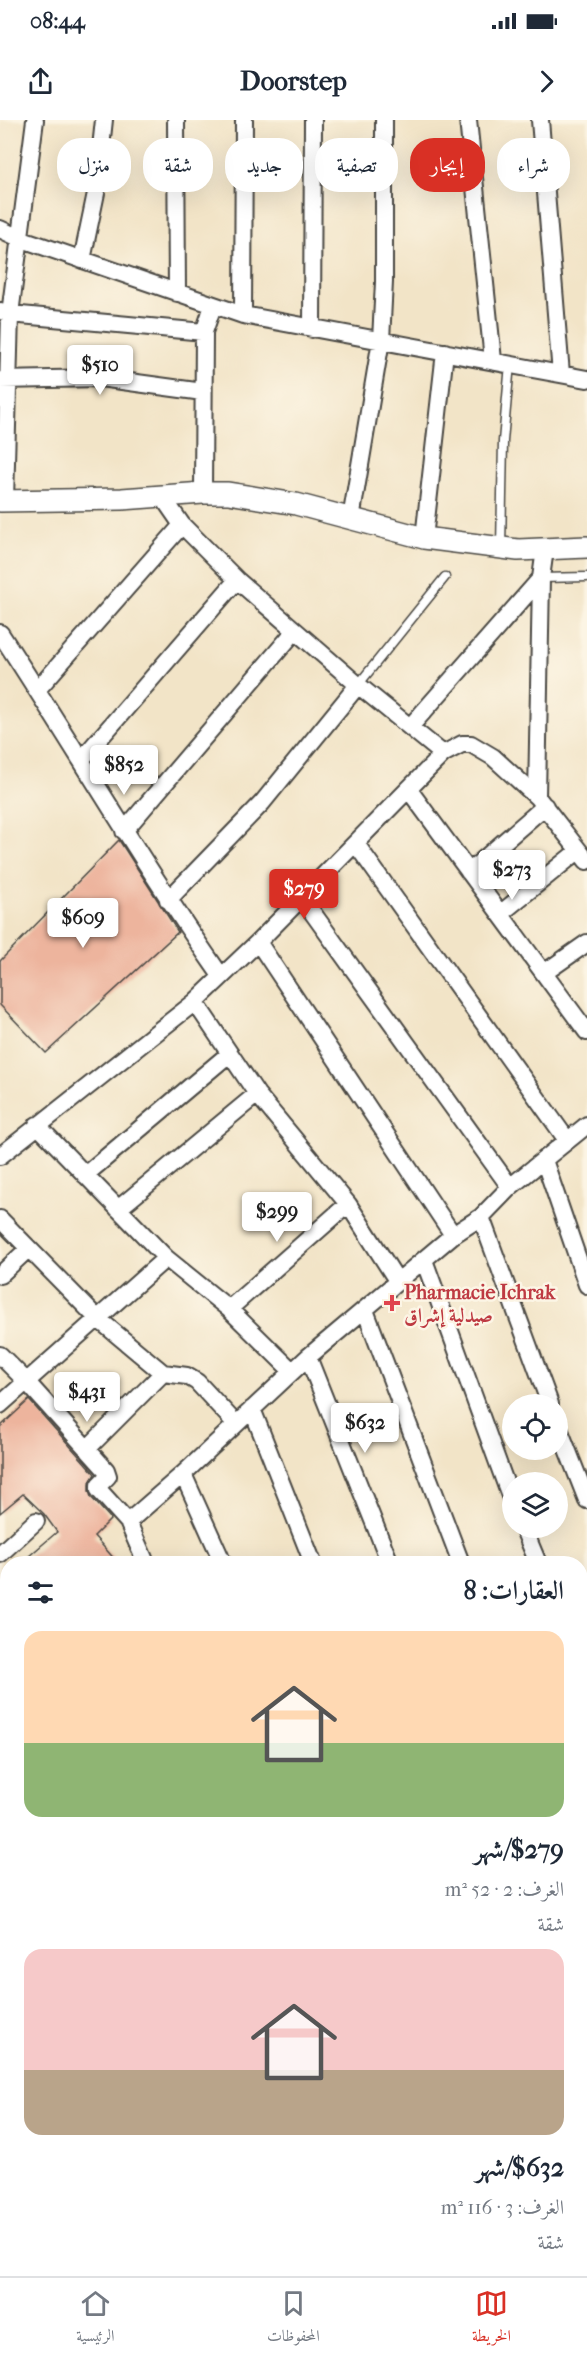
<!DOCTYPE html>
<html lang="ar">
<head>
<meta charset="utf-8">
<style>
	body { margin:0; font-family:"IM FELL French Canon",Amiri,serif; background:#f6f6f7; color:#1f2937; direction:rtl; height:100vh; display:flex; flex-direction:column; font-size:22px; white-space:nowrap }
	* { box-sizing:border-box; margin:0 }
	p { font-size:20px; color:#747a83 }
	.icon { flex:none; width:33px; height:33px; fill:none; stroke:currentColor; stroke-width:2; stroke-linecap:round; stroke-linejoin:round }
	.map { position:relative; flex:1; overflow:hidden; direction:ltr }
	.sheet { position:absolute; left:0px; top:1436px; width:588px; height:722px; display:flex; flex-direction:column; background:#fff; border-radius:24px 24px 0 0; box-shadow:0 6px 24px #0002; direction:rtl }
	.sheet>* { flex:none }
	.hud { position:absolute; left:18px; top:18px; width:552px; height:54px; direction:rtl; display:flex; gap:12px }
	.tools { position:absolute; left:502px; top:1274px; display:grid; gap:12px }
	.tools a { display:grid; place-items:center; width:66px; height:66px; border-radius:50%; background:#fff; box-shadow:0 6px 24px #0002; font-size:30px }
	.price { position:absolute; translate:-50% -51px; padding:0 14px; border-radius:6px; background:#fff; color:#222; font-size:20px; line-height:39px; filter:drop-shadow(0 2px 3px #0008) }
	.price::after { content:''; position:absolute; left:50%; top:36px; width:18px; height:14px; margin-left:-9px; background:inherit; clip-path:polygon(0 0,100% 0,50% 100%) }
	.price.selected { background:#d93025; color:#fff }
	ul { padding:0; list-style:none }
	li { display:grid; align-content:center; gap:12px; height:318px; padding:0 24px }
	li span { display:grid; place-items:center; height:186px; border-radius:18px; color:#555 }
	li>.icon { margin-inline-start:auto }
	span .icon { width:108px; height:108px; fill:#fffc; stroke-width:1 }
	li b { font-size:26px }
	h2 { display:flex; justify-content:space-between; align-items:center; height:72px; padding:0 24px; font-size:26px }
	.pill { padding:0 21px; border-radius:24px; background:#fff; box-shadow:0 6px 24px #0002; font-size:21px; line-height:54px }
	.pill.selected { background:#d93025; color:#fff }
	.status { display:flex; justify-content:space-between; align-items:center; height:42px; padding:0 30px; background:#fff; direction:ltr }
	.status svg { height:16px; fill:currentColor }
	header { display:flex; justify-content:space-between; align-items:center; height:78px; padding:0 24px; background:#fff; font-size:27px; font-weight:700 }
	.tab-bar { display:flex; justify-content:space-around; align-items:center; height:84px; border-top:2px solid #e0e1e3; background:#fff; font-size:16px; color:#747a83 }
	.tab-bar a { display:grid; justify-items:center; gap:3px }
	.tab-bar .selected { color:#d93025 }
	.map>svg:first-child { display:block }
	.building { fill:#edb49d }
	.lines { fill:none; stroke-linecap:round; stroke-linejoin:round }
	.service-casing { stroke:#494742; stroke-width:11 }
	.minor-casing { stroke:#494742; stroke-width:20 }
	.tertiary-casing { stroke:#494742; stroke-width:24 }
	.secondary-casing { stroke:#494742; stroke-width:27 }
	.primary-casing { stroke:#494742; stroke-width:30 }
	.service { stroke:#fff; stroke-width:8 }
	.minor { stroke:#fff; stroke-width:16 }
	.tertiary { stroke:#fff; stroke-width:21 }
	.secondary { stroke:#fbe6c4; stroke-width:24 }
	.primary { stroke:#f4c16b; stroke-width:27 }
	.health-dot { fill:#e0444e; stroke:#fcf5e5; stroke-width:2 }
	.labels { text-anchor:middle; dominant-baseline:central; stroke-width:5; stroke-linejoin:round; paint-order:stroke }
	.health-label { font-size:20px; font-weight:bold; fill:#be3a42; stroke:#fcf5e5; text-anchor:start }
</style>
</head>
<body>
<div class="status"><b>08:44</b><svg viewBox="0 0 49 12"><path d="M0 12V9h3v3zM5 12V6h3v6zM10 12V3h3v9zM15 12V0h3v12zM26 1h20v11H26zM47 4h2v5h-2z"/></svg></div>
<header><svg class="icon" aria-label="forward" viewBox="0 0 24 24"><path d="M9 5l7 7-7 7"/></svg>Doorstep<svg class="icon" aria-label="share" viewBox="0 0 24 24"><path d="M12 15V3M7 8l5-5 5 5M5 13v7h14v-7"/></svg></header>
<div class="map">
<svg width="587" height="2156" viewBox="0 0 587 2156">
	<rect width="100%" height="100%" fill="#fcf5e5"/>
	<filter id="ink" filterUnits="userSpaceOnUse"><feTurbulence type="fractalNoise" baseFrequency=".0167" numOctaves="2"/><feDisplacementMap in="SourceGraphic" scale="12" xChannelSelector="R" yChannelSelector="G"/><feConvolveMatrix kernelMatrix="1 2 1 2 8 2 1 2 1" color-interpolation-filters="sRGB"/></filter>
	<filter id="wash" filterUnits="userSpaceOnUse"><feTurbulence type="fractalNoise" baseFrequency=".008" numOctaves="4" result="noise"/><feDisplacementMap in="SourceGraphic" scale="24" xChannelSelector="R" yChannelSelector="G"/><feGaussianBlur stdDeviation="1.35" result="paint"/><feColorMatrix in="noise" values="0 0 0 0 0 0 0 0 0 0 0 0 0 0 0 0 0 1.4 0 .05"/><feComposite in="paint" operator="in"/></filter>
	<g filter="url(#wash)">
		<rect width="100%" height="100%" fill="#f2e4c7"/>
		<g id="blocks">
			<path class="building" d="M119 720 178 812 46 933 0 885V841Z
				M29 1280 95 1354 89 1364V1371L91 1377 111 1399 94 1416 118 1443H21L57 1412 44 1394 23 1374 0 1393V1307Z"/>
		</g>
	</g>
	<g filter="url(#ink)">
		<use href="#blocks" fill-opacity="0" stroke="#494742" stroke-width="1.5"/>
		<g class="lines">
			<g class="service-casing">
				<path id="service" d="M501 428 503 321 510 244
					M541 458 587 457
					M358 565 445 457"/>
			</g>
			<g class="minor-casing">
				<path id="minor" d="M176 0 177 173
					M468 0 493 240
					M540 0 561 254
					M0 109 19 118 243 195 587 259
					M82 140 96 73 104 0
					M1 191 10 194 204 212
					M243 195 244 0
					M312 209 313 0
					M1 260 100 258 203 272
					M203 373 204 212 213 186
					M162 376 182 405 237 460 358 565 443 634
					M5 380 10 194 35 0
					M351 399 381 220 384 162V0
					M424 418 445 232
					M0 513C75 627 143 745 221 856
					M37 570 182 405
					M410 607 541 458 545 429
					M82 639 237 460
					M409 670 587 912
					M537 677 541 458
					M124 711 295 511
					M356 724 567 1020
					M469 752 545 686
					M302 778 510 1067
					M168 780 262 683 358 565
					M500 794 578 731
					M258 822 453 1115
					M544 853 587 823
					M195 882 257 974 348 1084 398 1162
					M37 1005 166 1138 229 1189 292 1251
					M0 1036 195 882 258 822 443 634 462 624H471L493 637 537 677 587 741
					M544 1040 587 1165
					M85 1055 229 934
					M118 1089 257 974
					M481 1097 550 1284
					M0 1099 97 1198 163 1253 187 1256 197 1262 236 1304
					M424 1140 513 1384
					M0 1155 28 1129
					M229 1189 348 1084
					M365 1190 461 1443
					M0 1235 26 1261 106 1350 108 1356 99 1365V1370L128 1402 146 1443
					M308 1237 390 1443
					M0 1285 166 1138
					M252 1289 313 1443
					M558 1306 587 1380
					M87 1329 163 1253
					M183 1354 223 1443
					M128 1402 183 1354 308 1237 453 1115 481 1097 510 1067 587 1005
					M523 1407 538 1443
					M0 1434 36 1401
					M580 1544 587 1559
					M580 1752 587 1771
					M580 2082 587 2101
					M464 2150 468 2156"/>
			</g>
			<g class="tertiary-casing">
				<path id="tertiary" d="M0 381 122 379 203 373H228L296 384 424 418 518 430 587 427
					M580 1599 587 1597
					M0 2138 8 2133
					M528 2150 556 2156
					M409 2156 420 2150"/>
			</g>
			<g class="secondary-casing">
				<path id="secondary" d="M0 1950 8 1949
					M580 1966H587
					M0 1983 8 1982"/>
			</g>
			<g class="primary-casing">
				<path id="primary" d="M0 1997 8 2015
					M0 2038 8 2047
					M78 2150 82 2156"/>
			</g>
			<use href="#service" class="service"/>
			<use href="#minor" class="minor"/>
			<use href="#tertiary" class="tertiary"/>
			<use href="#secondary" class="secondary"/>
			<use href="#primary" class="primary"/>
		</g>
	</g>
	<path class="health-dot" d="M389 1174h6v6h6v6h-6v6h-6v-6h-6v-6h6z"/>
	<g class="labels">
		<g class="health-label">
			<text x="404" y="1172">Pharmacie Ichrak<tspan x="404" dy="23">صيدلية إشراق</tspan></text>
		</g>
	</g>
</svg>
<div class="tools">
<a><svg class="icon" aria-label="locate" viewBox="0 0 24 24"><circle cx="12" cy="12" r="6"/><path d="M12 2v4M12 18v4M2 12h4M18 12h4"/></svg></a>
<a><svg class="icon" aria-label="layers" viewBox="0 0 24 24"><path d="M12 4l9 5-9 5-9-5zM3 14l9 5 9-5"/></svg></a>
</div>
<b class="price" style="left:100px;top:276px">$510</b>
<b class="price" style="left:124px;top:676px">$852</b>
<b class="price" style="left:512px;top:781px">$273</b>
<b class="price selected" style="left:304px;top:800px">$279</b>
<b class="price" style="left:83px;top:829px">$609</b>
<b class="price" style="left:277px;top:1123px">$299</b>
<b class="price" style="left:87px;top:1303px">$431</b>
<b class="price" style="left:365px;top:1334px">$632</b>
<div class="hud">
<a class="pill">شراء</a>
<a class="pill selected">إيجار</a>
<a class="pill">تصفية</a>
<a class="pill">جديد</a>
<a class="pill">شقة</a>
<a class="pill">منزل</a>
</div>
<section class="sheet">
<h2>العقارات: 8<svg class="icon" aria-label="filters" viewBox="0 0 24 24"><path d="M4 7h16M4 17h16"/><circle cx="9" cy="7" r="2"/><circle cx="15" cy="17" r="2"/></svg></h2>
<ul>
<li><span style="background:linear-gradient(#ffd9b3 60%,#8fb573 0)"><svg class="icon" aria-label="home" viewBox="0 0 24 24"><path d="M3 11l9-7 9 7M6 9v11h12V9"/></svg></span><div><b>$279/شهر</b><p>الغرف: 2 · 52 m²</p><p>شقة</p></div></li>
<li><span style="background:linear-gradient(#f6c9c9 65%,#b9a48a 0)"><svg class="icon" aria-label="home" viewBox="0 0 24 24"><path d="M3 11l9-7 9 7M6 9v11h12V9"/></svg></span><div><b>$632/شهر</b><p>الغرف: 3 · 116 m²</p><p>شقة</p></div></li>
</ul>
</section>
</div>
<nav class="tab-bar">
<a class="selected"><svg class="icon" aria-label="map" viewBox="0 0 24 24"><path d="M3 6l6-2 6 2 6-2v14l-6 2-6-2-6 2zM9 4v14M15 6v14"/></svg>الخريطة</a>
<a><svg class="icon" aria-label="saved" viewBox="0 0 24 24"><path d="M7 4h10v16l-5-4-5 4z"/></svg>المحفوظات</a>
<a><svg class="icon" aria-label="home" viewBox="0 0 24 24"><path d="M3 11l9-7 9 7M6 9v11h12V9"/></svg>الرئيسية</a>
</nav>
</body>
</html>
